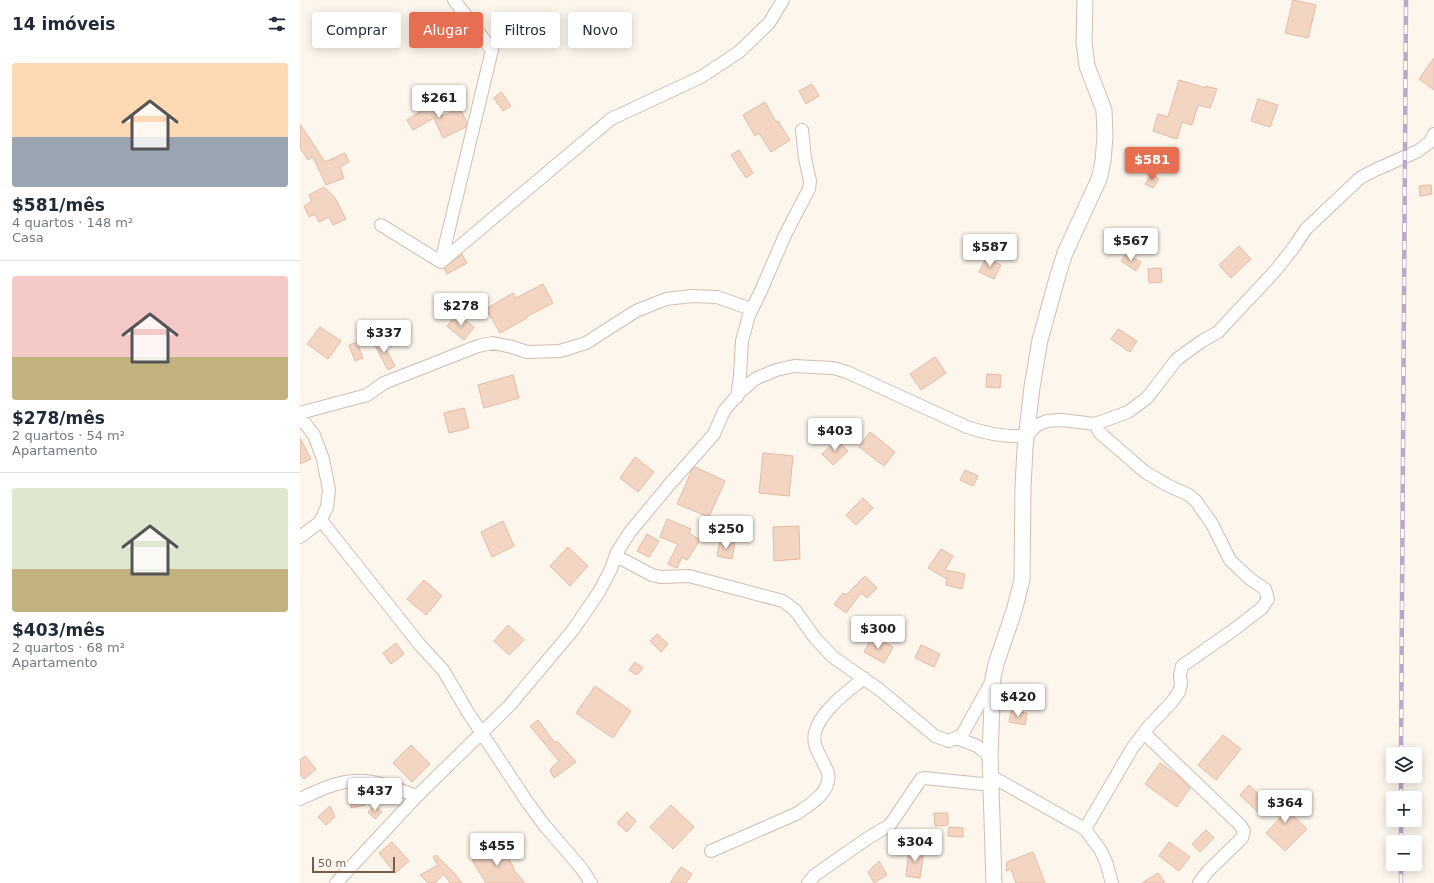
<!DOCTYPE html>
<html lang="pt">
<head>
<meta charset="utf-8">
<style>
	body { margin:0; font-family:"DejaVu Sans",sans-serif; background:#f2f2f3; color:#1f2937; height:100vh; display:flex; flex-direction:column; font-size:15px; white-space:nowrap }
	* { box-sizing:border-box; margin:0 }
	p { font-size:13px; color:#747a83 }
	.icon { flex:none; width:22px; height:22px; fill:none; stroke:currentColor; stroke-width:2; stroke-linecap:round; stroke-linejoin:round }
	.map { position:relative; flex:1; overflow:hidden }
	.sheet { display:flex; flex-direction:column; background:#fff; width:300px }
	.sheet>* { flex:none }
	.guide { position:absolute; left:12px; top:12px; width:380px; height:36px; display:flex; gap:8px }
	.controls { position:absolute; left:1086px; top:747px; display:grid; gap:8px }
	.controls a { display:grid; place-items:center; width:36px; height:36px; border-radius:4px; background:#fff; box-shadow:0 2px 10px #0003; font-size:20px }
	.scale { position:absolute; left:12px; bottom:10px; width:83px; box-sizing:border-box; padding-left:4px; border:2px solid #7a5c4d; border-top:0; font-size:11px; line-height:14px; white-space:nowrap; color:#7a5c4d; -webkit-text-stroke:3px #fffaf3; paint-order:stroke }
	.price { position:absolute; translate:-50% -34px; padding:0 9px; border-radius:4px; background:#fff; color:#222; font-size:13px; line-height:26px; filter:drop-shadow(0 1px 2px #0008) }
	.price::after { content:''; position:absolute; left:50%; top:24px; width:12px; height:9px; margin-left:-6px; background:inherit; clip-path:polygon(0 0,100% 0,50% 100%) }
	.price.current { background:#e76f51; color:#fff }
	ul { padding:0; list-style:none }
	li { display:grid; align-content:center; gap:8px; height:212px; padding:0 12px }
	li+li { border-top:1px solid #e0e1e3 }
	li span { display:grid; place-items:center; height:124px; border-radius:4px; color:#555 }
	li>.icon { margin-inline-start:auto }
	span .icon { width:72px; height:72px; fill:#fffc; stroke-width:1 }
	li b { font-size:17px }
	h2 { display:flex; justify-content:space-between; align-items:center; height:48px; padding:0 12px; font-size:17px }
	.pill { padding:0 14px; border-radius:4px; background:#fff; box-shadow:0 2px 10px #0003; font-size:14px; line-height:36px }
	.pill.current { background:#e76f51; color:#fff }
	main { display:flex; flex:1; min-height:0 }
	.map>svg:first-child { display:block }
	.building { fill:#f3d5c3; stroke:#e6bba3 }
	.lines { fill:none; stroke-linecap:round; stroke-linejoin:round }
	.minor-casing { stroke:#d1beb0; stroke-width:14 }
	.tertiary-casing { stroke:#d1beb0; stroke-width:17 }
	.minor { stroke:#fff; stroke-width:12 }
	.tertiary { stroke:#fff; stroke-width:15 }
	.rail-casing { stroke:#b9a8c9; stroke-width:4.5 }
	.rail { stroke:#fffaf3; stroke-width:3; stroke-dasharray:9; stroke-linecap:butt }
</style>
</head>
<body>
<main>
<section class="sheet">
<h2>14 imóveis<svg class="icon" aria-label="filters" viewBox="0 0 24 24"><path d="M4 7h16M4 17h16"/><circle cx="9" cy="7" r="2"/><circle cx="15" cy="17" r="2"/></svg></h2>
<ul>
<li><span style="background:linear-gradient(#ffd9b3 60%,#9aa5b1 0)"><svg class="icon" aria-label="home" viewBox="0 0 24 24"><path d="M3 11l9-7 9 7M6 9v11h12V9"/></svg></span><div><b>$581/mês</b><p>4 quartos · 148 m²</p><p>Casa</p></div></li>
<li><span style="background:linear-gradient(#f6c9c9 65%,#c2b280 0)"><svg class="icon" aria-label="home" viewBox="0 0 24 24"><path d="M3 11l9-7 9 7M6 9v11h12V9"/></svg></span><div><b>$278/mês</b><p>2 quartos · 54 m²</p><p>Apartamento</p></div></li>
<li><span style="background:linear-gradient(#dfe7d0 65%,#c2b280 0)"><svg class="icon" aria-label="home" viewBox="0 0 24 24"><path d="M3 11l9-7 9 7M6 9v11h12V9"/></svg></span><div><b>$403/mês</b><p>2 quartos · 68 m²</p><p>Apartamento</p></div></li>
</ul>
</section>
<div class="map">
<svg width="1134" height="883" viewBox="0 0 1134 883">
	<rect width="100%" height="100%" fill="#fdf6ec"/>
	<path class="building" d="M993 0 1016 5 1008 38 985 33Z
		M299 20 305 34 276 47 270 34Z
		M1134 58V90L1119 79Z
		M879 80 906 88V86L917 89 910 108 898 105 892 125 882 122 877 139 853 131 858 114 868 117Z
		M512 84 519 96 506 104 499 91Z
		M201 92 211 106 203 111 194 98Z
		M131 97 142 116 160 108 167 123 166 127 143 138 134 118 113 130 107 120 128 107 125 100Z
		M958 99 978 105 970 127 951 121Z
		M465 102 476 122 478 121 490 140 471 152 459 133 455 136 443 115Z
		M0 124 25 162 45 153 49 162 40 167 44 178 26 185 13 157 8 160 0 148Z
		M439 150 453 173 446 178 431 155Z
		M852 174 859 179 853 188 845 184Z
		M1131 185 1132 194 1120 196 1119 186Z
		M24 187 35 198 46 219 33 225 29 217 19 222 15 214 9 217 4 206 12 201 9 195Z
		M939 246 951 259 931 278 919 265Z
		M162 254 167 263 147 274 144 268Z
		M826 254 841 262 836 271 821 261Z
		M686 258 701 265 694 279 679 272Z
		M861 268 862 282 849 283 848 269Z
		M243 284 253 303 226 317 227 318 200 333 186 309 213 293 216 298Z
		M157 314 174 327 164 340 147 326Z
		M20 327 41 341 28 359 7 344Z
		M818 329 837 341 830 352 811 339Z
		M80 338 95 366 88 370 73 342Z
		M57 342 63 358 55 361 49 345Z
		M635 357 646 373 621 390 610 374Z
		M687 374 701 375 700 388 686 387Z
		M213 375 219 398 184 408 178 385Z
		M164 408 169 428 149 433 144 413Z
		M570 432 595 452 584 466 559 447Z
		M0 438 11 459 0 464Z
		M537 440 548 451 533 465 522 454Z
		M463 453 493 456 489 496 459 493Z
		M335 457 354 472 338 492 320 478Z
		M395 467 425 481 409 517 377 504 392 470Z
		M665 470 678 476 673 486 660 480Z
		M563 498 573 508 556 525 546 515Z
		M367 519 391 529 389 533 400 540 387 560 382 557 377 568 368 564 378 544 360 537Z
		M203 521 214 546 192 557 181 532Z
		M499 526 500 559 474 561 473 527Z
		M347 534 359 541 349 557 337 551Z
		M420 540 435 543 432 559 417 556Z
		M268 547 288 566 270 586 250 566Z
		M641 549 653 556 645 570 665 574 662 589 646 585 647 579 628 568Z
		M565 576 577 588 567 598 561 593 546 613 534 604 543 593 546 595Z
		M124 580 142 596 126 615 107 599Z
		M208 625 224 640 209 655 194 641Z
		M357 634 368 644 361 652 350 641Z
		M573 636 593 647 584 663 564 652Z
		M96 643 104 654 91 664 83 653Z
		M621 645 640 654 634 667 615 658Z
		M335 662 343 668 337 675 329 670Z
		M295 686 331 711 313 738 276 713Z
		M711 711 727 713 725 725 709 722Z
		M238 720 255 743 257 741 276 762 254 778 250 771 253 766 259 761 230 726Z
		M923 735 941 749 916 780 898 765Z
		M111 745 130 764 112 782 93 763Z
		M5 756 16 769 4 779 0 774V760Z
		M860 763 878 776 890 788 877 807 845 784Z
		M949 785 969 804 959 813 940 795Z
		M63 791 65 805 51 808 49 793Z
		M982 791 991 799 984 807 1007 829 985 851 966 833 981 817 969 806Z
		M75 805 82 812 75 819 68 812Z
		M371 805 394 827 373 849 350 827Z
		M30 806 35 817 26 825 18 817Z
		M327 812 336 821 327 832 317 823Z
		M634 813H648V825L635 826Z
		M649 827 663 828V837L648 836Z
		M906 830 914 838 900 852 892 844Z
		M92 842 109 861 95 873 79 853Z
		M869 842 890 857 879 871 859 856Z
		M199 843 214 868 213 869 225 883H186L172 860Z
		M609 848 624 850 620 878 606 876Z
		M733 852 745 883H716L711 869 706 871 707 862Z
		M136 855 154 873 162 883H150L144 874 135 883H128L120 875 138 865 133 857Z
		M579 861 587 875 574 883 568 872Z
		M381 867 392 874 386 883H370Z
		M858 873 865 883H842Z"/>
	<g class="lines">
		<g class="minor-casing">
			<path id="minor" d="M81 225 141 262 311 119 401 77 439 52 469 23 483 0
				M141 262 192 50 154 0
				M437 397 440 376 442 341 449 315 460 293 485 235 509 189 510 181 505 158 502 130
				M0 413 67 395 84 383 178 346 193 343 212 347 227 352 260 351 286 343 336 311 366 299 392 296 417 297 451 309
				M0 417 14 435 23 459 29 490 27 507 20 522 24 524 120 645 143 670 169 714 228 803 245 826 282 869 291 883
				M0 537 20 522
				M316 556 352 575 360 577 389 576 483 601 495 610 515 638 533 657 580 690 635 736 649 741 662 735 693 679
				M844 733 940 825 944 831 942 838 908 871 899 883
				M657 738 677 746 690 756
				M691 776 785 829 801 851 806 862 812 883
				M0 799C23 788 46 777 72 782 87 784 102 791 117 796
				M785 829 833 747 850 725 872 702 879 692 881 684 880 675 882 666 932 631 962 608 968 599 965 589 950 579 930 560 912 524 896 501 889 495 867 485 845 472 800 433 795 424
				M411 851 496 814C509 805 532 792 528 773 526 767 522 761 520 756 516 748 513 742 515 733 519 712 548 691 564 678
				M36 883 117 796 210 705 273 630 299 592 311 569 317 552 330 532 369 485 414 434 424 411 440 392 455 379 476 370 494 366 533 368 547 372 667 427C687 434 705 437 726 436L737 425 747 421 761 420 795 424 828 412 847 398 877 359 902 341 918 332 976 270 994 247 1006 229 1060 178 1075 170 1118 151 1130 142 1134 134
				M508 883 515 875 568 838 590 825 621 779 624 778 692 785"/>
		</g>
		<g class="tertiary-casing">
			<path id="tertiary" d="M694 883 690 756 693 678 696 664 714 611 722 580 723 487 725 448 732 387 740 340 758 275 765 253 799 179 803 161 805 136 804 110 787 66 784 42 785 0"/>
		</g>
		<use href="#minor" class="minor"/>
		<use href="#tertiary" class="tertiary"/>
		<g class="rail-casing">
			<path id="rail" d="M1101 754 1106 0
				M1101 798V776
				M1101 842V820
				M1101 883V864"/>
		</g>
		<use href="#rail" class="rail"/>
	</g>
</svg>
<div class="controls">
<a><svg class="icon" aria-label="layers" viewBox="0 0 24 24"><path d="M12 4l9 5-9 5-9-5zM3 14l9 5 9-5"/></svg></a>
<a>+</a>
<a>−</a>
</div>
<div class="scale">50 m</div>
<b class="price" style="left:139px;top:119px">$261</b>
<b class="price current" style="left:852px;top:181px">$581</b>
<b class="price" style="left:831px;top:262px">$567</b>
<b class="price" style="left:690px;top:268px">$587</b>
<b class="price" style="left:161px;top:327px">$278</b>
<b class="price" style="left:84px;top:354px">$337</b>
<b class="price" style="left:535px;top:452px">$403</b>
<b class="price" style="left:426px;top:550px">$250</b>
<b class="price" style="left:578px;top:650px">$300</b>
<b class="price" style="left:718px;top:718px">$420</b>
<b class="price" style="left:75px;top:812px">$437</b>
<b class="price" style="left:985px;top:824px">$364</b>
<b class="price" style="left:615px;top:863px">$304</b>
<b class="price" style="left:197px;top:867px">$455</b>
<div class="guide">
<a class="pill">Comprar</a>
<a class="pill current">Alugar</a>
<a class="pill">Filtros</a>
<a class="pill">Novo</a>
</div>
</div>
</main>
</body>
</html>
